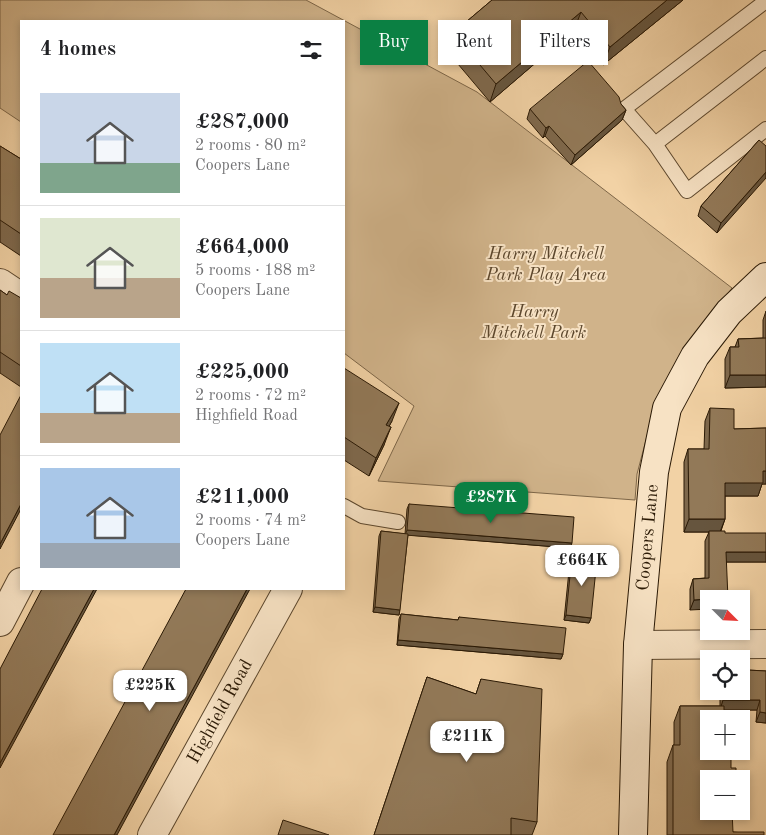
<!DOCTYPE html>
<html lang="en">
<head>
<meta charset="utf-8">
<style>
	body { margin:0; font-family:"Old Standard TT",serif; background:#f6f6f6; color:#202124; height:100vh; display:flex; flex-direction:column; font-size:19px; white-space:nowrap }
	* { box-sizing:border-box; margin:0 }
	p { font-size:16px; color:#757577 }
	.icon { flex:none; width:28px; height:28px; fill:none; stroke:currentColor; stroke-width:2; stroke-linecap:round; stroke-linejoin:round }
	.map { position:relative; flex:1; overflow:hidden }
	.panel { position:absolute; left:20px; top:20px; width:325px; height:570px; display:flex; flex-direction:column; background:#fff; border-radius:0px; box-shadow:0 2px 8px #0003 }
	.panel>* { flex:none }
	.banner { position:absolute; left:360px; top:20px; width:330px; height:45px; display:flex; gap:10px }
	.needle { width:32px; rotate:114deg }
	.fabs { position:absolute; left:700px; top:590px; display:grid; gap:10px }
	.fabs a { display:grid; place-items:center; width:50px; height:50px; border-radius:0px; background:#fff; box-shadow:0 2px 8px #0003; font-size:25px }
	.price { position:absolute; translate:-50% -42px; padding:0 11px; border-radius:10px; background:#fff; color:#222; font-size:16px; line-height:32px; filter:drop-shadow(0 1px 2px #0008) }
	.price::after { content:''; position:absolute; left:50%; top:30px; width:15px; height:11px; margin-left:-8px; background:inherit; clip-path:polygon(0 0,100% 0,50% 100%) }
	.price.active { background:#0b8043; color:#fff }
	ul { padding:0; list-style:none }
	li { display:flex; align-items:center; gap:15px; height:125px; padding:0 20px }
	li+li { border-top:1px solid #e0e0e0 }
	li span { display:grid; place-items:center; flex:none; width:140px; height:100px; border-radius:0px; color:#555 }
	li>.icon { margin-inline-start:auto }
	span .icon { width:60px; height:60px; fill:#fffc; stroke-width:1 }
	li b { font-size:21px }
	h2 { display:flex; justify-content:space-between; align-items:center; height:60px; padding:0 20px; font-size:21px }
	.pill { padding:0 18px; border-radius:0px; background:#fff; box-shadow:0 2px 8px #0003; font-size:18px; line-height:45px }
	.pill.active { background:#0b8043; color:#fff }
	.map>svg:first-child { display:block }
	.green { fill:#d0b38a; stroke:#7d6648 }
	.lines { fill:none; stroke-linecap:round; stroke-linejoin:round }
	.lane-casing { stroke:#5c472d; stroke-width:16 }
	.street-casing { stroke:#5c472d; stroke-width:30 }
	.secondary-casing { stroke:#2a1905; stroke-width:30 }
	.lane { stroke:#f7e2c4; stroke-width:14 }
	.street { stroke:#f7e2c4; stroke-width:28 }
	.secondary { stroke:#f7e2c4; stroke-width:28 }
	.wall { fill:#7e684c; stroke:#2a1905 }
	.shaded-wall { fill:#66553e; stroke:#2a1905 }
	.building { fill:#927958; stroke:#2a1905 }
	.labels { text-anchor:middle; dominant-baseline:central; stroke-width:4; stroke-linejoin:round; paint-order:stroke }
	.park-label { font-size:18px; font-style:italic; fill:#5c472d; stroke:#f7e2c4 }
	.street-label { font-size:18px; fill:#2a1905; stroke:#f7e2c4 }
</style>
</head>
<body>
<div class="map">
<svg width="766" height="835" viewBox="0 0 766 835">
	<rect width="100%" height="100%" fill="#f2d2a5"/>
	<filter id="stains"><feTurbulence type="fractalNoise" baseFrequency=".004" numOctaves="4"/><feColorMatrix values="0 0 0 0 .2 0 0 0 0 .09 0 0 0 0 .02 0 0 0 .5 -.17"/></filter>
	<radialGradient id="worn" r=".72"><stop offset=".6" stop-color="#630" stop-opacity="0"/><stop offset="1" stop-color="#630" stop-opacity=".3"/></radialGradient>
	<path class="green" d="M0 0H306L477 92 732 288 687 349 652 417 637 474 635 500 378 481 414 406 344 353V21H21V122L0 108Z"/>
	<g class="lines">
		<g class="lane-casing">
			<path id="lane" d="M766 1 624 109 655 144 687 191 766 129
				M655 144 766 58
				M344 506 362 516 398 522"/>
		</g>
		<g class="street-casing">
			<g id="street">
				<path d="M0 283 21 297"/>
				<path d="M0 622 21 582"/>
				<path d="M638 645 766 644"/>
				<path id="s1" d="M152 835 288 589"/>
			</g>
		</g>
		<g class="secondary-casing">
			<g id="secondary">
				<path id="s2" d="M633 835 638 645 654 472 667 408 695 356 729 312 766 277"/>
			</g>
		</g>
		<use href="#lane" class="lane"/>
		<use href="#street" class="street"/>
		<use href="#secondary" class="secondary"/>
	</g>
	<path class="wall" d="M492 0H683L603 65 574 30 490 102 447 51 453 33Z
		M621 104 626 110 622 120 571 165 545 136 543 138 527 119 530 109Z
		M759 140 717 233 698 216 701 206Z
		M0 146 21 159V256L0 242Z
		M0 290 7 295 21 298V387L0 373Z
		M766 311V387L725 388V359L730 347H735L738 339 763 338V320Z
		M344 368 392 421 389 426 384 445 369 476 344 460Z
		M710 408 734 429 766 428V484H762L758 496H725V519L721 531 766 562H726L690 610V589L693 579 705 578V541L709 532H684V462L688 449H704L705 421Z
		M409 504 570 548 408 535 399 615 373 612 379 536 381 531 405 534 407 509Z
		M572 556 591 618 589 623 564 620 570 561Z
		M401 614 458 620 459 617 563 654 561 659 397 645 399 619Z
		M747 670 766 671V723L756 722 757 710H724L709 779 733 832 764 835H667V762L673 745H674V722L680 706H720V691H741Z
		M427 677 476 694 481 679 537 822 532 835H374Z"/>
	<path class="shaded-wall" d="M667 0H683L603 65 610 47Z
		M581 12 574 30 490 102 496 84Z
		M626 110 622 120 571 165 575 155Z
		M549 126 545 136 543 138 546 128Z
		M766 172V178L717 233 721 223Z
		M730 375H766V387L725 388Z
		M399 403 392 421 380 443 386 425Z
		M391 427 384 445 369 476 376 458Z
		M763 471H766V484H762L758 496H720L725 483Z
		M21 504V509L0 549V544Z
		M689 519H725L720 532H684Z
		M407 530 572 543 570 548 405 535Z
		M726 552H766V562H722Z
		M94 589H97L0 768V763Z
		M247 589H250L117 835H114Z
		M709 599V609L690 610 694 600Z
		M375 607 400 610 399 615 373 612Z
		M566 615 591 618 589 623 564 620Z
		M398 640 563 654 561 659 397 645Z
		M723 700H760L757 710H720Z
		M760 712 766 713V723L756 722Z"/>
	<path class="building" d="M492 0H667L610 47 581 12 496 84 453 33Z
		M588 61 619 97 621 104 626 110 575 155 549 126 546 128 530 109Z
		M759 140 766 146V172L721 223 701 206Z
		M0 146 21 159V234L0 220Z
		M0 290 7 295 9 291 21 298V366L0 352Z
		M766 338V375H730V347H739L738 339Z
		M344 368 399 403 386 425 391 427 376 458 344 437Z
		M21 395V504L0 544V435Z
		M710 408 734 409V429L766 428V471H763V483H725V519H689L688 449H709Z
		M409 504 574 517 572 543 407 530Z
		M381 531 408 534 400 610 375 607Z
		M709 531H725V533H766V552H726L728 599H709L694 600 693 579 709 578Z
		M572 556 597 559 591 618 566 615Z
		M42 589H94L0 763V669Z
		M186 589H247L114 835H53Z
		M401 614 458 620 459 617 566 628 563 654 398 640Z
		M741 663H747V670L766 671V713L760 712V700H723V691H741Z
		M427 677 476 694 481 679 542 689 537 822 511 818V835H374Z
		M680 706H724V719H709V751H731V768H736V779H709V811H732L733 832H764V835H673V745H680Z
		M283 820 329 835H278Z"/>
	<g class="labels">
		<g class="park-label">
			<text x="546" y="254">Harry Mitchell<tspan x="546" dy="21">Park Play Area</tspan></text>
			<text x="534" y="312">Harry<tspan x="534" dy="21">Mitchell Park</tspan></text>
		</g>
		<g class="street-label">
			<text stroke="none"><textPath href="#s2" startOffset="298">Coopers Lane</textPath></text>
			<text stroke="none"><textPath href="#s1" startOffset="141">Highfield Road</textPath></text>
		</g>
	</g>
	<rect width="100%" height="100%" filter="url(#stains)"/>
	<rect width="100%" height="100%" fill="url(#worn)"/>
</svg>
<div class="fabs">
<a><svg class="needle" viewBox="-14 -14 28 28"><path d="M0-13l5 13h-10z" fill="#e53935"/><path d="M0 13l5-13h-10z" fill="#757577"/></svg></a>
<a><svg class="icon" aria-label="locate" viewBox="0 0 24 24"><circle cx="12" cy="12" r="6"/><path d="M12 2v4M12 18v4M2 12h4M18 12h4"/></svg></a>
<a>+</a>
<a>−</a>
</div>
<b class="price active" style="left:491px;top:524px">£287K</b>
<b class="price" style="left:582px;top:587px">£664K</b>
<b class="price" style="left:150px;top:712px">£225K</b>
<b class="price" style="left:467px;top:763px">£211K</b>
<div class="banner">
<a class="pill active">Buy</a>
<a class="pill">Rent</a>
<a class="pill">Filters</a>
</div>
<section class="panel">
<h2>4 homes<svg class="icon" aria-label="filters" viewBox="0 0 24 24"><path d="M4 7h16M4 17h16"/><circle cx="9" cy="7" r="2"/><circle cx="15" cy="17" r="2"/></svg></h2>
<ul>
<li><span style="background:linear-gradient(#c9d6e8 70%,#7fa58c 0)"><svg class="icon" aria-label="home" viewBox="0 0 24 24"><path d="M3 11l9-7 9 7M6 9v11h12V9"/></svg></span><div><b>£287,000</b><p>2 rooms · 80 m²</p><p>Coopers Lane</p></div></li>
<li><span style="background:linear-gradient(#dfe7d0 60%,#b9a48a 0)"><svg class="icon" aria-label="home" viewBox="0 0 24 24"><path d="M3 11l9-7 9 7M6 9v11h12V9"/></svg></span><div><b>£664,000</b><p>5 rooms · 188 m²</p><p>Coopers Lane</p></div></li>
<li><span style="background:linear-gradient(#bfe0f5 70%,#b9a48a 0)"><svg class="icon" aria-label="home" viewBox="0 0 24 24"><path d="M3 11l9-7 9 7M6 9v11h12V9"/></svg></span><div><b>£225,000</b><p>2 rooms · 72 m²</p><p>Highfield Road</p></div></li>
<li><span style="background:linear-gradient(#a9c7e8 75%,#9aa5b1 0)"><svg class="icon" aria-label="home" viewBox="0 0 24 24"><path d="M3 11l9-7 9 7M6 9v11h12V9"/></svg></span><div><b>£211,000</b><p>2 rooms · 74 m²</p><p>Coopers Lane</p></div></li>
</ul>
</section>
</div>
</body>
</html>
